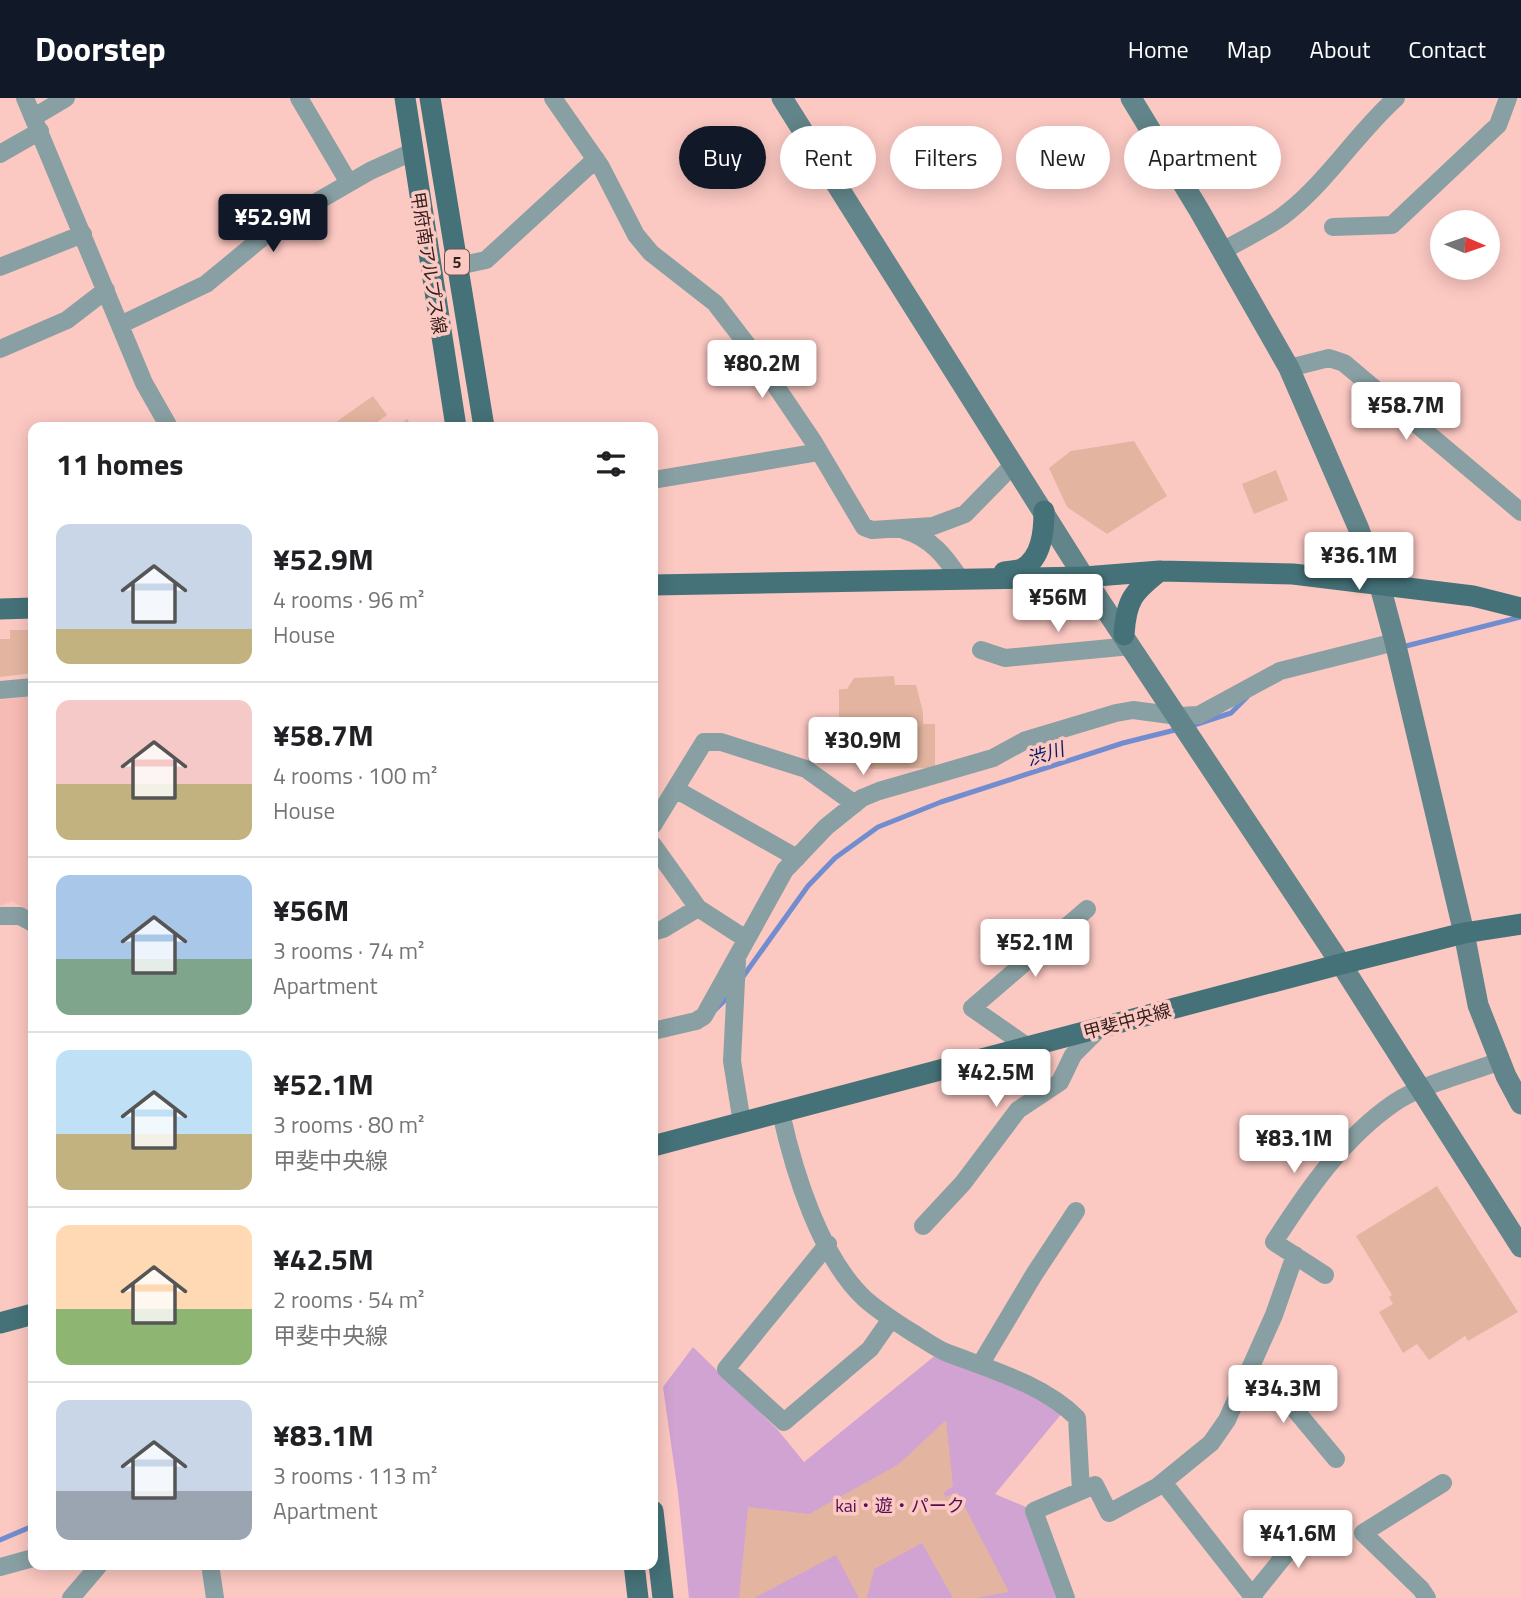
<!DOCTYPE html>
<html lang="en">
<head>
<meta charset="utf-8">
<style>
	body { margin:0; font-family:"Titillium Web","Noto Sans JP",sans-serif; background:#f6f6f6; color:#202124; height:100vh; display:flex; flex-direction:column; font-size:26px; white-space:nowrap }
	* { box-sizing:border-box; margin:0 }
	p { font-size:23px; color:#757577 }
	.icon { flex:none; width:38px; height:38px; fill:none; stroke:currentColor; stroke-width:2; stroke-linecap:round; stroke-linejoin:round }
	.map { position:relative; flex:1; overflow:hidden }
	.drawer { position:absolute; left:28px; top:324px; width:630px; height:1148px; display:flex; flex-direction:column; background:#fff; border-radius:14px; box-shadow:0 4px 18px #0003 }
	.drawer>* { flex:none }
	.banner { position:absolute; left:679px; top:28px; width:665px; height:63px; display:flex; gap:14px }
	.needle { width:46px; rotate:92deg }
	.fabs { position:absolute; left:1430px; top:112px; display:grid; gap:14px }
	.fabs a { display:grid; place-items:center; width:70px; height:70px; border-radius:50%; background:#fff; box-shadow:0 4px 18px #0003; font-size:35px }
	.price { position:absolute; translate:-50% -60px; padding:0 16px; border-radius:7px; background:#fff; color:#222; font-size:23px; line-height:46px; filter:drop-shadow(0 2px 4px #0008) }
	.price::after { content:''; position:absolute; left:50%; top:42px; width:21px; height:16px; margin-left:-10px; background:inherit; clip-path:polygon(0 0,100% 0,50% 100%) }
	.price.active { background:#111827; color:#fff }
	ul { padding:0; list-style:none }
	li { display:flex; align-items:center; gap:21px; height:175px; padding:0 28px }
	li+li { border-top:2px solid #e0e0e0 }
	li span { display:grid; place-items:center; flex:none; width:196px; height:140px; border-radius:14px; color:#555 }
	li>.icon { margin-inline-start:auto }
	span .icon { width:84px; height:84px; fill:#fffc; stroke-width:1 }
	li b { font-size:30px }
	h2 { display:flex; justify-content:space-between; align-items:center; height:84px; padding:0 28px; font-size:30px }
	.chip { padding:0 24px; border-radius:32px; background:#fff; box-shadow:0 4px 18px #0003; font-size:24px; line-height:63px }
	.chip.active { background:#111827; color:#fff }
	header { display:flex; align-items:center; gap:42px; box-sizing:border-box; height:98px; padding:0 35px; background:#111827; color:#fff }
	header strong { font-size:33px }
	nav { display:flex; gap:38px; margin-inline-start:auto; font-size:24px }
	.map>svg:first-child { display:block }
	.built { fill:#f6bbb4 }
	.green { fill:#d1a3d2 }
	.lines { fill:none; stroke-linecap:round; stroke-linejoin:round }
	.stream { stroke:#718dcf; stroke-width:5 }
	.building { fill:#e3b5a0 }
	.street { stroke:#88a0a3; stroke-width:18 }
	.secondary { stroke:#61858a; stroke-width:21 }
	.primary { stroke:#447278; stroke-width:21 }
	.labels { text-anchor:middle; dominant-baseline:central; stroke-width:7; stroke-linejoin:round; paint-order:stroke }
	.shield { fill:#fcc8c2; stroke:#6e514e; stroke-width:2 }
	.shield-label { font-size:16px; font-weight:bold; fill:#311e1d }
	.street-label { font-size:18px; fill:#311e1d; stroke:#fcc8c2 }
	.park-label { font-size:18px; fill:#530d57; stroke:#fcc8c2 }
	.water-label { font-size:19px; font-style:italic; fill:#091e6a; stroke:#fcc8c2 }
</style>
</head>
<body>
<header>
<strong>Doorstep</strong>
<nav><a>Home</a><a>Map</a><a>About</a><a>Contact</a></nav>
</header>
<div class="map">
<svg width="1521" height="1500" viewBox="0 0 1521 1500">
	<rect width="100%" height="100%" fill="#fcc8c2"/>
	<path class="built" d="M33 598V815L12 803 0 808V602Z"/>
	<path class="green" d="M693 1249 777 1331 804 1364 937 1256 994 1277 1063 1314 995 1396 1026 1409 1038 1435 1062 1500H689L678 1395 663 1289Z"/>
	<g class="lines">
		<path class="stream" d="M1402 549 1521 519
			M1188 629 1231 615 1247 599
			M742 880 808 788 835 760 878 729 941 704 1123 645 1179 631
			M715 912 730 897
			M0 1442 33 1428"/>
	</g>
	<path class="building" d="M373 298 387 317 370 329H329Z
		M407 321 413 329H396Z
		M1134 343 1167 398 1107 436 1067 409 1049 370 1071 353Z
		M1276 372 1288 402 1254 416 1242 386Z
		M10 532H32L33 575 0 579V541H10Z
		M894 578 895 587H916L923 614V626H935V670L871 671 851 648V623L839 622V591H847L854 580Z
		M1437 1088 1518 1214 1468 1243 1465 1238 1429 1262 1417 1246 1403 1255 1379 1214 1393 1206 1389 1199 1392 1197 1356 1138Z
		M946 1322 953 1388 943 1395 946 1399 957 1394 1009 1494 976 1500H953L922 1445 874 1471 867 1500H859L836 1457 754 1500H739L748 1409 809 1416 899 1366Z"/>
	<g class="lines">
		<path class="street" d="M25 0 144 285 169 329
			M299 0 349 85
			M553 0 601 69 636 137 651 155 715 205 752 253 813 343 864 429 872 432 933 428 965 416 1014 366
			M34 19 66 0
			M0 56 40 33
			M1333 129 1392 127 1498 27 1508 0
			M1223 153C1244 140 1269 130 1288 114 1330 80 1357 35 1396 0
			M458 168 486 162 596 61
			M0 169 83 136
			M120 227 206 186 280 125 370 73 412 54
			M0 251 67 222 106 192
			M1289 270 1329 260 1344 265 1521 414
			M653 382 819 354
			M904 432C931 440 945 458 960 481
			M981 552 1005 560 1131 548
			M0 592 33 589
			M675 691 797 760
			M653 727 704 644H721L806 671 855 706
			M653 747 698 810 746 841
			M0 818H20L33 825
			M653 834 663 831 698 810
			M737 863 732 963 742 1025
			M653 933 696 923 704 918 785 772 826 729 862 700 879 693 993 660 1026 642 1116 615 1133 612 1178 618 1199 617 1280 573 1395 544
			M1028 949 972 910 1087 811
			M781 1015C794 1074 820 1159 865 1201 880 1214 897 1225 913 1235 923 1241 934 1249 945 1254 989 1271 1043 1286 1077 1320L1081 1393 1034 1413 1066 1500
			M923 1128 963 1085 1018 1012 1060 984 1073 957 1101 929
			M828 1146 726 1271 784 1324 870 1251 891 1221
			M1325 1177 1274 1144C1307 1093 1343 1040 1394 1005 1420 987 1469 975 1500 963
			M980 1267 1035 1175 1076 1113
			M1249 1273 1291 1307 1336 1361
			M1163 1384 1254 1500
			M1081 1393 1095 1387 1109 1415 1157 1389 1211 1345 1227 1322 1274 1217 1295 1157
			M210 1466 215 1500
			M0 1469 33 1460
			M1252 1498 1298 1441 1321 1422
			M71 1500 100 1466
			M1427 1500 1421 1491 1363 1435 1443 1385"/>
		<path class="secondary" d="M782 0 1084 479 1341 866 1521 1149
			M1131 0 1199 112 1289 270 1358 429 1380 488 1395 544 1464 835 1478 907 1506 978 1521 1006"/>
		<path class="primary" d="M405 0 456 329
			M430 0 484 329
			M1004 474C1009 473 1017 473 1022 471 1042 460 1044 433 1044 413
			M653 487 1084 479 1160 473 1293 476 1473 498 1521 510
			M0 511 33 510
			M1124 537C1126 502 1133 494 1160 473
			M653 1048 1341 866 1464 835 1521 826
			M0 1225 33 1216
			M653 1413 663 1500
			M634 1466 638 1500"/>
	</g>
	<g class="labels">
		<rect class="shield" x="445" y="151.5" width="24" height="25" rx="5"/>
		<g class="shield-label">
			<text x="457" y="164">5</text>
		</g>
		<g class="street-label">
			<text transform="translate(429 165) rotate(81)">甲府南アルプス線</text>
			<text transform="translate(1127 923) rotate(-15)">甲斐中央線</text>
		</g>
		<g class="park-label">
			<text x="900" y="1407">kai・遊・パーク</text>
		</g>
		<g class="water-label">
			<text transform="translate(1045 655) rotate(-17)">渋川</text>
		</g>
	</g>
</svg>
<div class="fabs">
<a><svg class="needle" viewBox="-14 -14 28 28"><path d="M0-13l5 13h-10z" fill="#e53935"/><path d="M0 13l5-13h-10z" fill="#757577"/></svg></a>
</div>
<b class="price active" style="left:273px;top:156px">¥52.9M</b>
<b class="price" style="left:762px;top:302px">¥80.2M</b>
<b class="price" style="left:1406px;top:344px">¥58.7M</b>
<b class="price" style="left:1359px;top:494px">¥36.1M</b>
<b class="price" style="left:1058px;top:536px">¥56M</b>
<b class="price" style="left:863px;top:679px">¥30.9M</b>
<b class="price" style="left:1035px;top:881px">¥52.1M</b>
<b class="price" style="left:996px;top:1011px">¥42.5M</b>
<b class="price" style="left:1294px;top:1077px">¥83.1M</b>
<b class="price" style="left:1283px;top:1327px">¥34.3M</b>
<b class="price" style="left:1298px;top:1472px">¥41.6M</b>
<div class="banner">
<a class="chip active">Buy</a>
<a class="chip">Rent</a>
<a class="chip">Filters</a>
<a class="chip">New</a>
<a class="chip">Apartment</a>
</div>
<section class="drawer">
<h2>11 homes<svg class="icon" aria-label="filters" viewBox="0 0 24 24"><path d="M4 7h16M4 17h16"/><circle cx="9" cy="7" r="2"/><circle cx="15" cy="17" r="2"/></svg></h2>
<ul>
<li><span style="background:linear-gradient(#c9d6e8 75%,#c2b280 0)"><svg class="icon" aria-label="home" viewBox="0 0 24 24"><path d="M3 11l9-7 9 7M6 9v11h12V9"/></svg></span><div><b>¥52.9M</b><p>4 rooms · 96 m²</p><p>House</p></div></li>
<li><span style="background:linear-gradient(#f6c9c9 60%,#c2b280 0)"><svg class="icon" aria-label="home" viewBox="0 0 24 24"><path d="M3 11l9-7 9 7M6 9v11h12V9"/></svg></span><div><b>¥58.7M</b><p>4 rooms · 100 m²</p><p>House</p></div></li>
<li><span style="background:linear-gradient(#a9c7e8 60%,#7fa58c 0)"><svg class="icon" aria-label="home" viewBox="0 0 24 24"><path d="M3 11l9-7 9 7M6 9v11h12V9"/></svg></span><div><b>¥56M</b><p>3 rooms · 74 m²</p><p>Apartment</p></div></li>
<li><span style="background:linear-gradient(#bfe0f5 60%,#c2b280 0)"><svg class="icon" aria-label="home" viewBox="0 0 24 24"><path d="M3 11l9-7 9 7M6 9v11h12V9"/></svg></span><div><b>¥52.1M</b><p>3 rooms · 80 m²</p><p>甲斐中央線</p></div></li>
<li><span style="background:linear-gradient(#ffd9b3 60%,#8fb573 0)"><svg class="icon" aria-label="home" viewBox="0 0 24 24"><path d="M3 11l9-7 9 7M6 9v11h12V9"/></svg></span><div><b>¥42.5M</b><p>2 rooms · 54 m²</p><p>甲斐中央線</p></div></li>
<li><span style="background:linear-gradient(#c9d6e8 65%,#9aa5b1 0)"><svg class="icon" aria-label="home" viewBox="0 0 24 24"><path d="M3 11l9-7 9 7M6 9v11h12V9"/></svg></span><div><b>¥83.1M</b><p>3 rooms · 113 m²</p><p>Apartment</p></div></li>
</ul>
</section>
</div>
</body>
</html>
